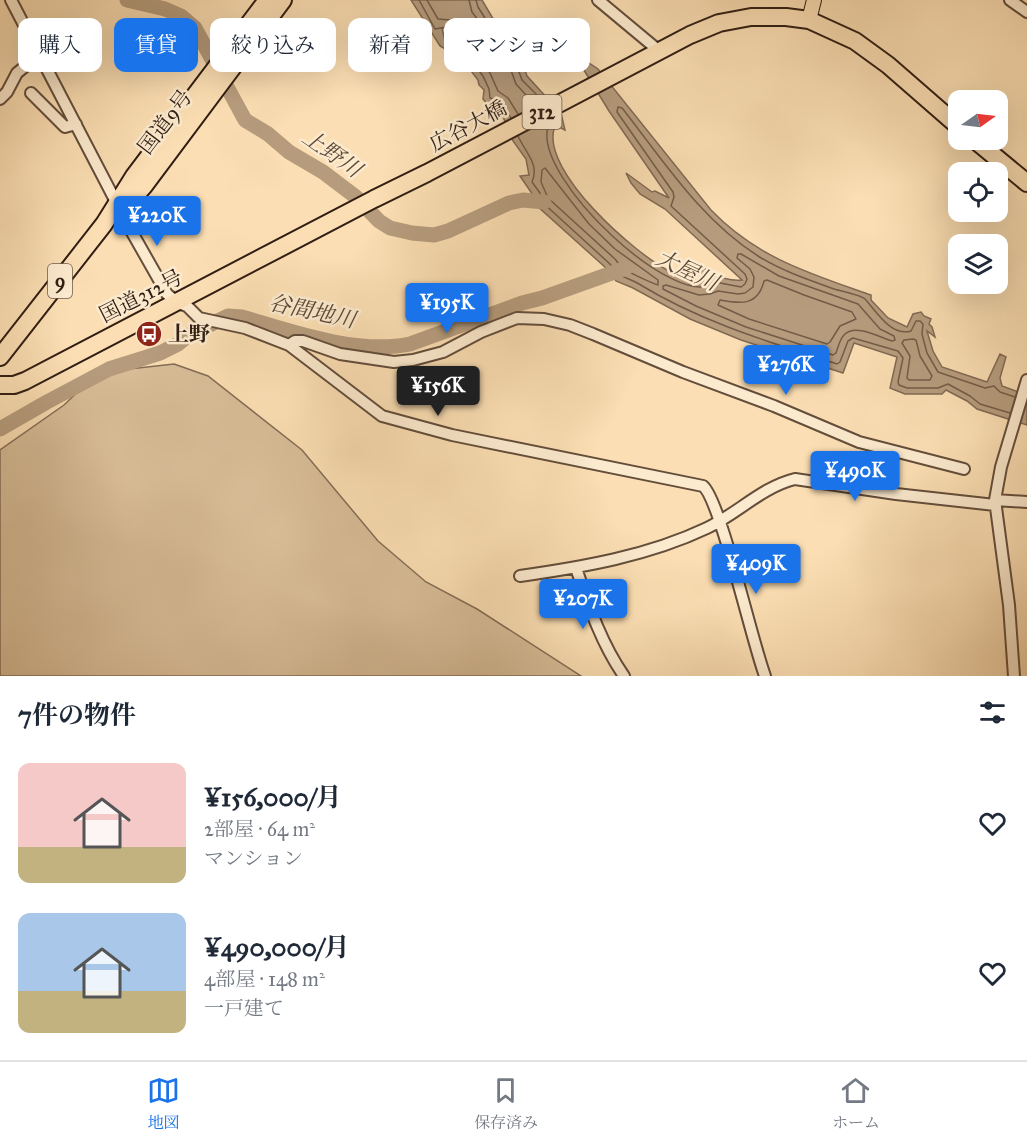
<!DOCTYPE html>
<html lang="ja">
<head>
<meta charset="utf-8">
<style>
	body { margin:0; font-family:"IM FELL Great Primer","Noto Serif JP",serif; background:#f6f6f7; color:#1f2937; height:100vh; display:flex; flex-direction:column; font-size:22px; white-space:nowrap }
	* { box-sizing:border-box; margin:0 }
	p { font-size:20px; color:#747a83 }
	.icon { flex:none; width:33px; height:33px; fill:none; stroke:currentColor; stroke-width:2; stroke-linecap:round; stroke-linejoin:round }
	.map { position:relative; height:676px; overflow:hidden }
	.sheet { display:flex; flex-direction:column; background:#fff; flex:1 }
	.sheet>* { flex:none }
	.banner { position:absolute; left:18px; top:18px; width:600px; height:54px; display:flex; gap:12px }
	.needle { width:39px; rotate:76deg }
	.tools { position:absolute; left:948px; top:90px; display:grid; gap:12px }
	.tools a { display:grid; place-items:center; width:60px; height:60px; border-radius:12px; background:#fff; box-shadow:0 6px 24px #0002; font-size:30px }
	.price { position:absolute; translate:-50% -51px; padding:0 14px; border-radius:6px; background:#1a73e8; color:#fff; font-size:20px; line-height:39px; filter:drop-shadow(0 2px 3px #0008) }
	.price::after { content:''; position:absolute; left:50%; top:36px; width:18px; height:14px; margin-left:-9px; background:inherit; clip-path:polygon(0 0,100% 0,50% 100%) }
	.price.current { background:#222; color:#fff }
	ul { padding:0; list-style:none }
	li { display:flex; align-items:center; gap:18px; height:150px; padding:0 18px }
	li span { display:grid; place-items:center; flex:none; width:168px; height:120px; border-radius:12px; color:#555 }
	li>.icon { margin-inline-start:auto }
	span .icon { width:72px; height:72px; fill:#fffc; stroke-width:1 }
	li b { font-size:26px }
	h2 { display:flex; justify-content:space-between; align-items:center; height:72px; padding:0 18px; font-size:26px }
	.tag { padding:0 21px; border-radius:12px; background:#fff; box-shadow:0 6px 24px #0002; font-size:21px; line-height:54px }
	.tag.current { background:#1a73e8; color:#fff }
	.dock { display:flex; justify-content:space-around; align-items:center; height:84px; border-top:2px solid #e0e1e3; background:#fff; font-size:16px; color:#747a83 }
	.dock a { display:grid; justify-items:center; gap:3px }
	.dock .current { color:#1a73e8 }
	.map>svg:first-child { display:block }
	.green { fill:#d8bd98; stroke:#846d56; stroke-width:1.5 }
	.water { fill:#b69c7d; stroke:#806953; stroke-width:1.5 }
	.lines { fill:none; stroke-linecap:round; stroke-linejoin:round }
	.shore { stroke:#735c48; stroke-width:1.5 }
	.river { stroke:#b69c7d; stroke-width:15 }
	.minor-casing { stroke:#634d3b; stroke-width:14 }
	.major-casing { stroke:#301d13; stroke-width:16 }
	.highway-casing { stroke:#301d13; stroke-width:20 }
	.minor { stroke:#fceace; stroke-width:10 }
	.major { stroke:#fbdeb3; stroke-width:14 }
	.highway { stroke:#fbdeb3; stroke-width:16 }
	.labels { text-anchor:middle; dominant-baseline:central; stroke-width:5; stroke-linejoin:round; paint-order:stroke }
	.shield { fill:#fceace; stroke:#6d5a4b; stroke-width:1.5 }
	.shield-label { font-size:20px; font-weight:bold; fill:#301d13 }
	.street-label { font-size:21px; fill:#301d13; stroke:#fceace }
	.poi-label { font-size:21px; font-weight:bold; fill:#301d13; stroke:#fceace; text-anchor:start }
	.water-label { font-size:22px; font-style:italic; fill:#5f4938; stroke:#fceace }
</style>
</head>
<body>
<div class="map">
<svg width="1027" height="676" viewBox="0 0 1027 676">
	<rect width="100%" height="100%" fill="#fbdeb3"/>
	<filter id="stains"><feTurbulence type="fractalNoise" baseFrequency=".00333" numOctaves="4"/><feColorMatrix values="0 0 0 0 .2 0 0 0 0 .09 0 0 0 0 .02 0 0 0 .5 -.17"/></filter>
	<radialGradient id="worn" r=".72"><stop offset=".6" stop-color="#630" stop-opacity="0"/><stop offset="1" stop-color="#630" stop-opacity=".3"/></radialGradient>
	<path class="green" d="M174 364 208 376 302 450 378 541 426 582 477 609 581 676H0V450L64 405 87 383 120 370Z"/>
	<path class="water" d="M411 0H482L495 22 518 50 527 76 561 113 565 130 559 127 554 129C542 172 634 253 669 271 680 277 697 282 709 281L702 274 698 266C704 267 706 270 712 273 721 278 732 281 742 280L665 209 640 194 631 183 626 173 652 192 655 191 669 198 609 111 579 62 586 61 598 69 711 210C757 258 811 274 871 295V300L888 318 907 327 913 314 921 312 924 316 931 319 929 324 932 327 935 337 927 331 933 351 942 367 987 382 1000 354 1006 357 1000 378 1002 386 1027 395V425L977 409 967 401 946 390 942 394H905L890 388 897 357 854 343 843 373 741 340 690 319 633 288 616 281 606 268 537 206 522 200 535 198 520 176 529 175 526 159 513 141 499 107 494 106V114H492L488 105 483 99 484 90 479 85 478 80 462 59 461 55 444 28H442L447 50 440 46Z"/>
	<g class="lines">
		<path class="shore" d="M419 0 435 29 446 27 454 33 468 57 483 76 489 89 490 98 502 102 511 118
			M427 0 438 19 450 20 459 27 475 55 490 73 498 91 508 98 518 114
			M469 0 472 12 506 57 516 84 535 105
			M476 0 478 7 490 26 512 53 522 80 543 101
			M556 116V121L548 127C533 179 679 314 715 282L741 287 745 284 747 279 745 274 671 206 674 197 673 192 617 112 618 107 622 108C663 160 701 220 758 256 782 271 809 280 834 289 841 291 861 295 865 299 876 311 891 337 911 331L916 321H920L923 324 922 334 927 353 938 372 985 388 994 386 1000 392 1015 397
			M518 136C525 152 540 164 532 182L540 193 541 201 610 264C620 279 625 276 639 284 701 322 769 342 837 364L840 362 848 341 853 338 898 351 903 358 898 382 899 385 907 388H938L948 384 970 396 980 404 1010 413
			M545 168 589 224 615 249 658 280V285C654 284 625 271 621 267 619 265 617 261 615 259L548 198 541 182 542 170Z
			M741 254 779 276 858 304 880 329 894 336 895 340 892 341C879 337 855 323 844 335 840 339 838 347 836 353L833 355 746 327 696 306 663 289V286L666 285 699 295 710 294 718 291 738 294 745 293 753 287 754 277 750 269 737 258 738 254Z
			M767 280 804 295 852 312 856 319 840 326 830 342 827 344 749 319 718 305 720 300C741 304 758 306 764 281Z
			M913 339 916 340 920 356 932 376 930 380H909L907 378 910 356 902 343 904 340Z"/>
		<path class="river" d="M127 0 165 9 181 16 195 28 245 120 268 134 289 152 323 172 356 197 379 221 390 228 412 233 434 235 448 231 509 203 523 200 544 202
			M0 429 47 402 109 369 160 353 178 344 189 335 228 316 242 317C293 332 357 355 410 344L522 303 542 298 626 268"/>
		<g class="minor-casing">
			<path id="minor" d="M11 0 129 227 167 294 178 303 187 306 199 318 245 328 289 345 382 416 452 435 703 486C720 499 753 645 765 676
				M598 0 658 50
				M1010 0 1027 12
				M31 93 65 127 76 124
				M0 99 7 92 17 73 39 55
				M289 345 295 341H303L340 354 394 362 413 360 443 352 481 332 517 318 544 319 570 325 593 334 683 372 774 406 859 442 964 469
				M995 500 1027 502
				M576 568C589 606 601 643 624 676
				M520 576C583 567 648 556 707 528 737 514 762 487 795 479L896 494 995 505
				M1014 676 1009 605 995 500 1001 467 1027 380"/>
		</g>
		<g class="major-casing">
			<path id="major" d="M809 20 814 0"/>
		</g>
		<g class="highway-casing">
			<path id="highway" d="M975 140 1027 183
				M119 204 137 194 144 186 283 0
				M0 357 104 224 134 176 267 0
				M0 385H14L25 381 374 199 427 173 690 35 719 23 751 17H786L809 20 855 41 888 65 958 126"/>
		</g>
		<use href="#minor" class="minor"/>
		<use href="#major" class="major"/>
		<use href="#highway" class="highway"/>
	</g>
	<defs>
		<g id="bus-disc" transform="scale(1.35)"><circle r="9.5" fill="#8f2418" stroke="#fceace"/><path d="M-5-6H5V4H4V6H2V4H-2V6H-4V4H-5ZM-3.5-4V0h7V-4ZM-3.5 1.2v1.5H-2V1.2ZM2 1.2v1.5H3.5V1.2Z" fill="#fff"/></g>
	</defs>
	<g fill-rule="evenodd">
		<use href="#bus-disc" x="149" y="334"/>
	</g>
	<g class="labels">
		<g class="shield">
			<rect x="522.5" y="95" width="39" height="34" rx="4.5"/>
			<rect x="48" y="264" width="24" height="34" rx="4.5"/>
		</g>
		<g class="shield-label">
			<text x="542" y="112">312</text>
			<text x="60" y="281">9</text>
		</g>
		<g class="street-label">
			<text transform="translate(165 122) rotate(-53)">国道9号</text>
			<text transform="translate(468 126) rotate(-28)">広谷大橋</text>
			<text transform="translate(141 296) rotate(-27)">国道312号</text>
		</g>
		<g class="poi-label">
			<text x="168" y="334">上野</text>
		</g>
		<g class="water-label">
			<text transform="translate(332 153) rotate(35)">上野川</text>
			<text transform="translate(687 270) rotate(25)">大屋川</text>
			<text transform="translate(312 311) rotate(12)">谷間地川</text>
		</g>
	</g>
	<rect width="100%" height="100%" filter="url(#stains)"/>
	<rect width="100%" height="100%" fill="url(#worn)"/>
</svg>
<div class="tools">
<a><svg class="needle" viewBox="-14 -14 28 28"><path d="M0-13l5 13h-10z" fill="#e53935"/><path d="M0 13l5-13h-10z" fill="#747a83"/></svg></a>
<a><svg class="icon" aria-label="locate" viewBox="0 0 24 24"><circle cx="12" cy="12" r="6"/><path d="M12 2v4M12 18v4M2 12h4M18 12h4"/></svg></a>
<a><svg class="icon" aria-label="layers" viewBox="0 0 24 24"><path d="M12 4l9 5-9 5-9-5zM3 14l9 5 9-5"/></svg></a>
</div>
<b class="price" style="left:157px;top:247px">¥220K</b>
<b class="price" style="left:447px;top:334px">¥195K</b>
<b class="price" style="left:786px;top:396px">¥276K</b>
<b class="price current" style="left:438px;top:417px">¥156K</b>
<b class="price" style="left:855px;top:502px">¥490K</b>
<b class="price" style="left:756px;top:595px">¥409K</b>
<b class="price" style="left:583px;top:630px">¥207K</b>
<div class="banner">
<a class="tag">購入</a>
<a class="tag current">賃貸</a>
<a class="tag">絞り込み</a>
<a class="tag">新着</a>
<a class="tag">マンション</a>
</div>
</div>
<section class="sheet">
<h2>7件の物件<svg class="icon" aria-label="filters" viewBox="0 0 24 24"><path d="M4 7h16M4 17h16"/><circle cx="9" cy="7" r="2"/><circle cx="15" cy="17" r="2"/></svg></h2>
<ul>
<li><span style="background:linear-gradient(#f6c9c9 70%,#c2b280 0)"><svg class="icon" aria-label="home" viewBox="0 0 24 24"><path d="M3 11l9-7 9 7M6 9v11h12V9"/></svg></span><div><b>¥156,000/月</b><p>2部屋 · 64 m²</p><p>マンション</p></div><svg class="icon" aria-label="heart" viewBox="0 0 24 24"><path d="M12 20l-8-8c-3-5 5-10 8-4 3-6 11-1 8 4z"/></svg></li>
<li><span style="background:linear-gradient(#a9c7e8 65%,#c2b280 0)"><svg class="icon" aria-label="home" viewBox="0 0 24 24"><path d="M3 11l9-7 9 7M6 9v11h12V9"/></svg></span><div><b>¥490,000/月</b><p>4部屋 · 148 m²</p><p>一戸建て</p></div><svg class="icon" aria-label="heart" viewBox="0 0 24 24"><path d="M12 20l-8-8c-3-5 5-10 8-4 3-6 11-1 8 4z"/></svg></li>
</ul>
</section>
<nav class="dock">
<a class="current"><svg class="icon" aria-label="map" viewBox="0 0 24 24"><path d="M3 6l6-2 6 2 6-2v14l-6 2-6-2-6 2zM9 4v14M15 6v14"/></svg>地図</a>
<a><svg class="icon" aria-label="saved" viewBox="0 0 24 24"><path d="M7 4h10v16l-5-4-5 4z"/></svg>保存済み</a>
<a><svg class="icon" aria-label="home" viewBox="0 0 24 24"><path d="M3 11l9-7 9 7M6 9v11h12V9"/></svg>ホーム</a>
</nav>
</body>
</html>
